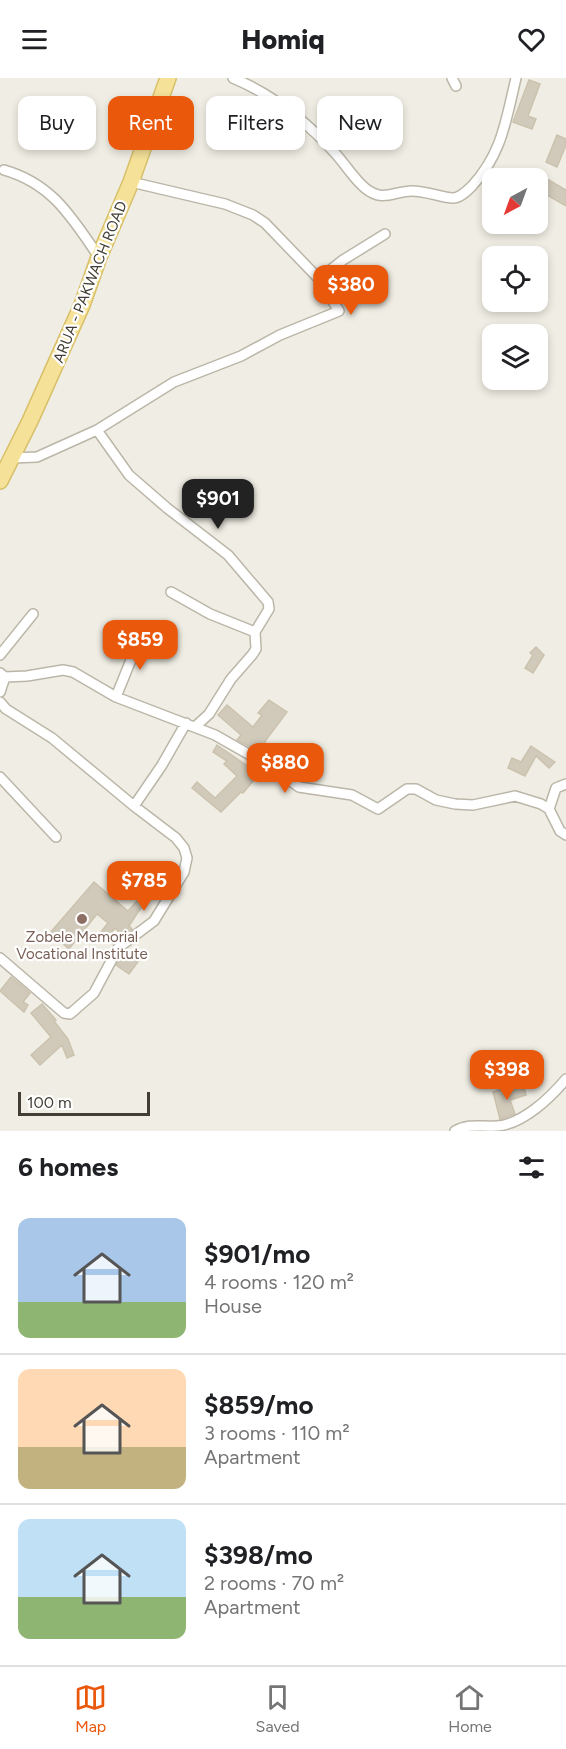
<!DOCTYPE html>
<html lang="en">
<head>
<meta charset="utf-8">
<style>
	body { margin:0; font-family:Figtree,sans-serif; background:#f6f6f6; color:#202124; height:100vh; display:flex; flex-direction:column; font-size:22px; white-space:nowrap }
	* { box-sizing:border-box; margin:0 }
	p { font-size:20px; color:#757577 }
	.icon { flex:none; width:33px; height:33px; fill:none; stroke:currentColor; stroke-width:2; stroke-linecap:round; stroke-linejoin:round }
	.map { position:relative; height:1053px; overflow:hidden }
	.details { display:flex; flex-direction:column; background:#fff; flex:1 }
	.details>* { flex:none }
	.hud { position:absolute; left:18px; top:18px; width:531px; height:54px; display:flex; gap:12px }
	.needle { width:39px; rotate:221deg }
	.controls { position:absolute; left:482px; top:90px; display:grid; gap:12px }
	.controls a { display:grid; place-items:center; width:66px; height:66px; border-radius:12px; background:#fff; box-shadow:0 3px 9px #0003; font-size:30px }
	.scale { position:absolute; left:18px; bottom:15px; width:132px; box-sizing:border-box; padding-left:6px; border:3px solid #423e35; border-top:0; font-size:16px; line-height:21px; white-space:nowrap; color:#423e35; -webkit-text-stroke:4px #fff; paint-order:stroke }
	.price { position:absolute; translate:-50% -51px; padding:0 14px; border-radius:12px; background:#ea580c; color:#fff; font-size:20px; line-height:39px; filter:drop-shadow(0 2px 3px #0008) }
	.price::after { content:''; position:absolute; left:50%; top:36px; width:18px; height:14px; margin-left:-9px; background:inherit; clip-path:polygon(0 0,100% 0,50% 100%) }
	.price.selected { background:#222; color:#fff }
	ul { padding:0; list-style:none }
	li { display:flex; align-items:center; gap:18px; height:150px; padding:0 18px }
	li+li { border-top:2px solid #e0e0e0 }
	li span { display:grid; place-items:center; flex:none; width:168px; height:120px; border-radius:12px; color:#555 }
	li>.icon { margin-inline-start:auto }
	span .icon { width:72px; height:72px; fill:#fffc; stroke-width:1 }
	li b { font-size:26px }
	h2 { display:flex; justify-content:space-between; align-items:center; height:72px; padding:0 18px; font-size:26px }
	.chip { padding:0 21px; border-radius:12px; background:#fff; box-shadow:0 3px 9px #0003; font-size:21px; line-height:54px }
	.chip.selected { background:#ea580c; color:#fff }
	header { display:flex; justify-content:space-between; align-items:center; height:78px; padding:0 18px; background:#fff; font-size:27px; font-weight:800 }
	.menu { display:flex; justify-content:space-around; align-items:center; height:84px; border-top:2px solid #e0e0e0; background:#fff; font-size:16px; color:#757577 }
	.menu a { display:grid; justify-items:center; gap:3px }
	.menu .selected { color:#ea580c }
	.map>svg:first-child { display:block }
	.building { fill:#d1cabb; stroke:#cbc2ae; stroke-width:1.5 }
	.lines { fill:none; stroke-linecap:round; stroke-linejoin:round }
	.street-casing { stroke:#bbb6a8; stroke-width:12 }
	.primary-casing { stroke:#d8c06a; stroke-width:18 }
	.street { stroke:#fff; stroke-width:9 }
	.primary { stroke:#f5e298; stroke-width:15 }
	.education-dot { fill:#8d6e63; stroke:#fff; stroke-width:2 }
	.labels { text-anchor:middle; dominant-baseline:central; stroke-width:4.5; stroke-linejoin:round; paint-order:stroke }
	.street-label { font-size:15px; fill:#423e35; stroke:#fff }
	.education-label { font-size:15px; fill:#785e54; stroke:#fff }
</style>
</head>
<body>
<header><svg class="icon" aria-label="menu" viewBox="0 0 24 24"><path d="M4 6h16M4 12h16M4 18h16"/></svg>Homiq<svg class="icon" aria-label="heart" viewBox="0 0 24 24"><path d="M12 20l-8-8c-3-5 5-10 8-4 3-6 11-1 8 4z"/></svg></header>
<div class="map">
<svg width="566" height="1053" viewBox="0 0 566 1053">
	<rect width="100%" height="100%" fill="#f0eee4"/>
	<path class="building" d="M529 2 540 6 528 38 536 41 532 51 513 44Z
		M557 57 566 61V67L557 89 546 84Z
		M547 101 566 112V128L540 113Z
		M536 569 544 577 533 595 525 590 533 577 530 575Z
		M269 622 287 634 266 662 261 674 237 662 241 657 218 637 227 627 253 649 262 637 258 635Z
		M217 667 259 696 243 715 241 714 221 734 192 710 197 704 215 720 237 698 224 686 227 683 213 674Z
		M531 668 555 684 549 690 536 678 525 698 508 690 512 680 521 684Z
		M94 804 128 833 154 804 160 809 138 834 129 848 132 851 123 858 115 850 104 865 97 859 108 845 97 836 69 871 50 855Z
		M127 872 140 881 129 896 116 887Z
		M11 899 30 915 23 924 28 927 24 934 0 913Z
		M42 926 56 942 54 943 68 961 74 977 67 980 62 967 40 987 31 977 51 959 31 935Z
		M524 1009 526 1017 510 1022 515 1036 500 1041 493 1014 505 1010 507 1014Z"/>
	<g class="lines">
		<g class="street-casing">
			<path id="street" d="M233 0C271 16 307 44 335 75 345 86 354 101 365 110 383 125 394 113 412 113 426 113 443 120 453 120 460 120 467 113 472 108 502 76 506 42 516 0
				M452 0 456 8
				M4 92C53 106 72 140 99 179
				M319 201 343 182 385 156
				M97 352 174 304 241 278 280 257 339 233 319 201 265 145 253 137 225 126 131 104
				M12 380 37 379 97 352 129 397 167 430 228 477 268 524 269 531 255 554 256 571 252 577 231 601 209 636 196 648
				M171 514 210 536 255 554
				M0 577 33 536
				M5 599 27 598 63 592 73 594 116 619 215 657 273 690 299 709 352 717 378 731 407 711H416L436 722 455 726 473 727 515 718 541 726 549 731 560 753 566 757
				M0 614 5 599 0 595
				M116 619 141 557
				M0 624 6 631 52 660 134 728 162 687 186 645
				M0 699 56 759
				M549 731 556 710 566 706
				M0 880 64 935 70 936 94 915 118 870 154 843 184 794 187 780 184 770 176 760 134 728
				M455 1053C469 1045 481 1049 497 1048 523 1046 550 1020 566 1001"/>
		</g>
		<g class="primary-casing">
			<path id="primary" d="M0 403 30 343 82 227 99 179 131 104 168 0"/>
		</g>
		<use href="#street" class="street"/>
		<use href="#primary" class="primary"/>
	</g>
	<circle class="education-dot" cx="82" cy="841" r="6"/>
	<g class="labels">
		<g class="street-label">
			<text transform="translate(90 204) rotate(-68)">ARUA - PAKWACH ROAD</text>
		</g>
		<g class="education-label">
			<text x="82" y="859">Zobele Memorial<tspan x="82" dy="17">Vocational Institute</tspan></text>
		</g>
	</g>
</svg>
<div class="controls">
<a><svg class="needle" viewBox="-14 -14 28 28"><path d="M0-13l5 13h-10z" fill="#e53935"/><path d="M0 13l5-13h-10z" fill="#757577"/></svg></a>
<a><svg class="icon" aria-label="locate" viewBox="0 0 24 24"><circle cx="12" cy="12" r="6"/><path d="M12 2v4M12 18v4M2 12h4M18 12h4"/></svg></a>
<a><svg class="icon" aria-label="layers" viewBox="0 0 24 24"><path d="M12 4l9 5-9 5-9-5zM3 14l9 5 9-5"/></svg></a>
</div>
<div class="scale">100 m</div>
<b class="price" style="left:351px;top:238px">$380</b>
<b class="price selected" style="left:218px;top:452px">$901</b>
<b class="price" style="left:140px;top:593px">$859</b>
<b class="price" style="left:285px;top:716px">$880</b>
<b class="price" style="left:144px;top:834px">$785</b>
<b class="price" style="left:507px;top:1023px">$398</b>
<div class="hud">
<a class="chip">Buy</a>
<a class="chip selected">Rent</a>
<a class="chip">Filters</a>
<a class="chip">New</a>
</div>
</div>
<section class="details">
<h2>6 homes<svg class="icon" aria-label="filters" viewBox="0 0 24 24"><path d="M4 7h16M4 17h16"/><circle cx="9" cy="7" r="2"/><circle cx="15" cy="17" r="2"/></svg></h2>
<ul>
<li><span style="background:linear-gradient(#a9c7e8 70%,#8fb573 0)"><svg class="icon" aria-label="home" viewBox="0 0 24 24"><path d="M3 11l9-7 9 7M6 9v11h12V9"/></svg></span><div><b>$901/mo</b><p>4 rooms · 120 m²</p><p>House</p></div></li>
<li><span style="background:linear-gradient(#ffd9b3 65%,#c2b280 0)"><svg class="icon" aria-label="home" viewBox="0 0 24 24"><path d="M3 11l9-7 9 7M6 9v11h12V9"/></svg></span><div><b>$859/mo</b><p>3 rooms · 110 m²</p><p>Apartment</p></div></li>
<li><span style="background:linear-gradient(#bfe0f5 65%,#8fb573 0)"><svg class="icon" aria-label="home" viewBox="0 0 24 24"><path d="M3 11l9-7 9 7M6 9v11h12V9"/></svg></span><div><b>$398/mo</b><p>2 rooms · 70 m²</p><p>Apartment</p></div></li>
</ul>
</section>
<nav class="menu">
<a class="selected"><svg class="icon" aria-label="map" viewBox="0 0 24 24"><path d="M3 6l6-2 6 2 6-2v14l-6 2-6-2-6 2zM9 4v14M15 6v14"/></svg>Map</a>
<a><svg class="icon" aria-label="saved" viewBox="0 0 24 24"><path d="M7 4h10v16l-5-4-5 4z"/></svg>Saved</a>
<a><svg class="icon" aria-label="home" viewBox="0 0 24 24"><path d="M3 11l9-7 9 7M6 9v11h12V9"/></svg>Home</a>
</nav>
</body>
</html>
